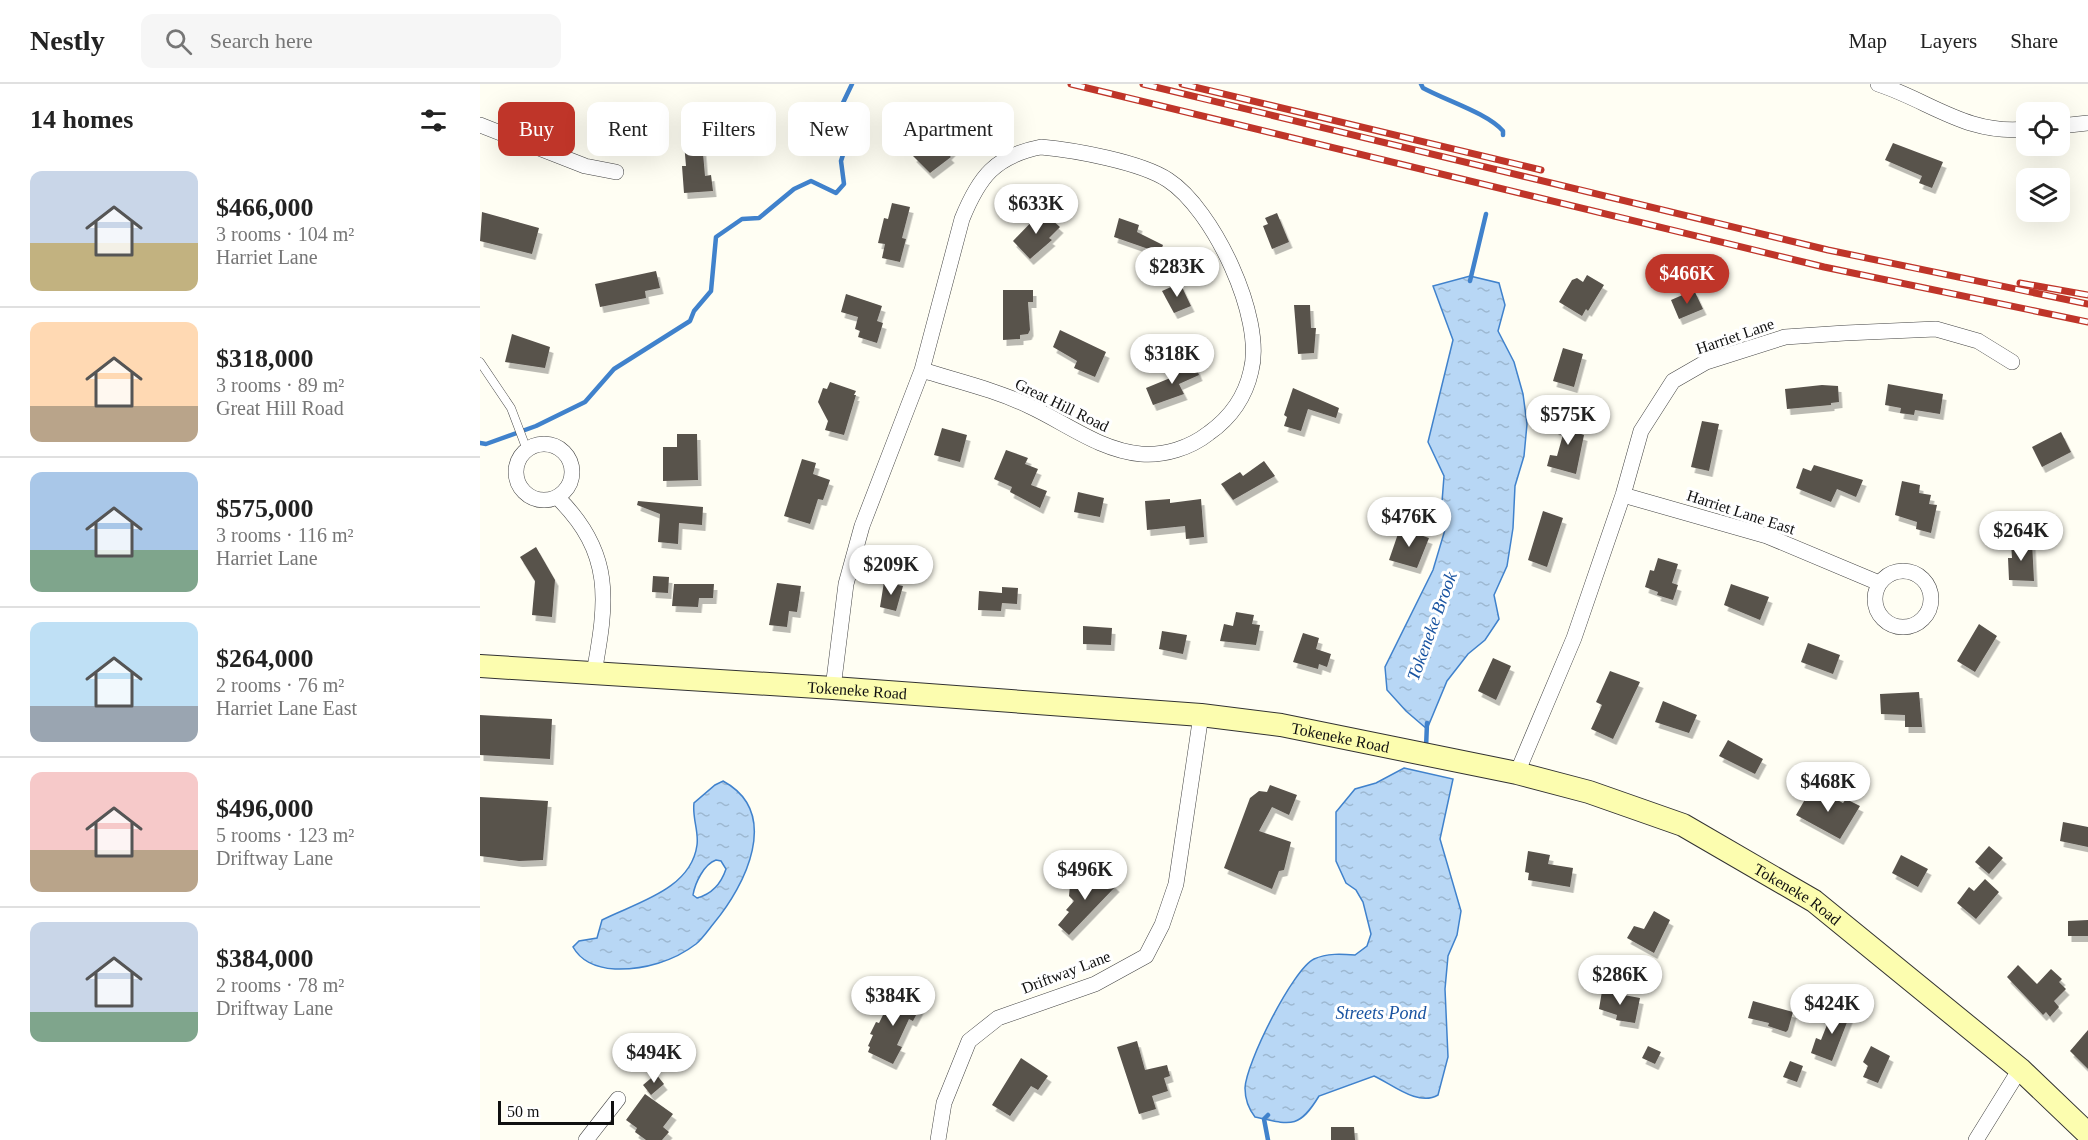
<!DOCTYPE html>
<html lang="en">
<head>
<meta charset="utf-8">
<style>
	body { margin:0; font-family:Georgia,serif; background:#f6f6f6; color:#222; height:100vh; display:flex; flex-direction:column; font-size:22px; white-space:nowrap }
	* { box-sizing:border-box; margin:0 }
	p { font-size:20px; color:#767676 }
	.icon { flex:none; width:33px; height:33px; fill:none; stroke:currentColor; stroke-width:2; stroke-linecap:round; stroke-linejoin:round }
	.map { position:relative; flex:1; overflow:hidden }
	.drawer { display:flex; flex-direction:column; background:#fff; width:480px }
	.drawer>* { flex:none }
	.guide { position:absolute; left:18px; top:18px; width:570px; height:54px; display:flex; gap:12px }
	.controls { position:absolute; left:1536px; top:18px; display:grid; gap:12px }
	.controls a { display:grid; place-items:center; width:54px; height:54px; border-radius:12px; background:#fff; box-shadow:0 6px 24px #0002; font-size:30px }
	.scale { position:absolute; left:18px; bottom:15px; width:116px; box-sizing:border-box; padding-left:6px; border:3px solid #101010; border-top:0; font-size:16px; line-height:21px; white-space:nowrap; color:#101010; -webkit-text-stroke:4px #fff; paint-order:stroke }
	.price { position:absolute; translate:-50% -51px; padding:0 14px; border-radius:21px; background:#fff; color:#222; font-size:20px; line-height:39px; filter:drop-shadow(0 2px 3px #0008) }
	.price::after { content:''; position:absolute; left:50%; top:36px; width:18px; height:14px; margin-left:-9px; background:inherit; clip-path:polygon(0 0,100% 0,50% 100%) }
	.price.selected { background:#bf3529; color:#fff }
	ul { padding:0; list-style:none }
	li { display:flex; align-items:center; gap:18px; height:150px; padding:0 30px }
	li+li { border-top:2px solid #e0e0e0 }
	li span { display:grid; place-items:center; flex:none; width:168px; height:120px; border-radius:12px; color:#555 }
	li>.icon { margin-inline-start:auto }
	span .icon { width:72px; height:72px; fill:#fffc; stroke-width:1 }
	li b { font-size:26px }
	h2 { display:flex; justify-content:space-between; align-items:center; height:72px; padding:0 30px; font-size:26px }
	.chip { padding:0 21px; border-radius:12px; background:#fff; box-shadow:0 6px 24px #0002; font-size:21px; line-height:54px }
	.chip.selected { background:#bf3529; color:#fff }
	header { display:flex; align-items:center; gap:36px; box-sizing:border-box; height:84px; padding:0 30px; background:#fff; border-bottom:2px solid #e0e0e0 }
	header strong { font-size:28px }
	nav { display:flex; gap:33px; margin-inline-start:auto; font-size:21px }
	.search { width:420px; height:54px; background:#f6f6f6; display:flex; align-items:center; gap:15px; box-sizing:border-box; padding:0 21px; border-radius:12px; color:#767676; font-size:22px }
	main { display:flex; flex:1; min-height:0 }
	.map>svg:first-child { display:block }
	.water { fill:url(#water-ripples); stroke:#4082cc; stroke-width:1.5; fill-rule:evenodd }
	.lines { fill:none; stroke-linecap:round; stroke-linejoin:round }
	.stream { stroke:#4082cc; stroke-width:4.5 }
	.building { fill:#58524c; filter:url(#shadow) }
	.lane-casing { stroke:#434343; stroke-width:9 }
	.street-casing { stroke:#434343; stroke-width:16 }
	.secondary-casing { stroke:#323232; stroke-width:24 }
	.lane { stroke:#fff; stroke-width:8 }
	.street { stroke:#fff; stroke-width:15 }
	.secondary { stroke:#fcfdaf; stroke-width:22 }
	.rail-casing { stroke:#bf3529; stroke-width:7 }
	.rail { stroke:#fff; stroke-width:4.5; stroke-dasharray:14; stroke-linecap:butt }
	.labels { text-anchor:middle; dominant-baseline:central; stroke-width:6; stroke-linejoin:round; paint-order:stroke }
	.street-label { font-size:16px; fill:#101010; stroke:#fff }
	.water-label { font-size:18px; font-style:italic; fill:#1a54a1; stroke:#fff }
</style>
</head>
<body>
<header>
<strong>Nestly</strong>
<div class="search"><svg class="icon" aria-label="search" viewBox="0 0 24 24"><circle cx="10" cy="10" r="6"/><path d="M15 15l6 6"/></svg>Search here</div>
<nav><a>Map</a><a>Layers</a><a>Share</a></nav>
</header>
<main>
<section class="drawer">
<h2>14 homes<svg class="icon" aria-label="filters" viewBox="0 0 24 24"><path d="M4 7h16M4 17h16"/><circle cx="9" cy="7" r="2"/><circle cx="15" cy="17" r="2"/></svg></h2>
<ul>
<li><span style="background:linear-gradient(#c9d6e8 60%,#c2b280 0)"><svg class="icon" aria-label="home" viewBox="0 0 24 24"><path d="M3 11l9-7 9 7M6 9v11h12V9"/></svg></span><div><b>$466,000</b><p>3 rooms · 104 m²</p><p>Harriet Lane</p></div></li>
<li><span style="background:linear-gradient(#ffd9b3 70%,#b9a48a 0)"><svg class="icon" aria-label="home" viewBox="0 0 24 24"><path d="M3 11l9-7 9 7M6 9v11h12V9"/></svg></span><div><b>$318,000</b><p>3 rooms · 89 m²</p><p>Great Hill Road</p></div></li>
<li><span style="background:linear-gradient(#a9c7e8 65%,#7fa58c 0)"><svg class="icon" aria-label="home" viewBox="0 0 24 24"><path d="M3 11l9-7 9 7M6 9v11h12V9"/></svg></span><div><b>$575,000</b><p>3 rooms · 116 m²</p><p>Harriet Lane</p></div></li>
<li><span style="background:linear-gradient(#bfe0f5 70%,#9aa5b1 0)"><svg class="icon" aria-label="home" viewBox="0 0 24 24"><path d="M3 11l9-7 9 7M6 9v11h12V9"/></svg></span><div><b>$264,000</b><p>2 rooms · 76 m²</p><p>Harriet Lane East</p></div></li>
<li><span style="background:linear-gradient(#f6c9c9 65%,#b9a48a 0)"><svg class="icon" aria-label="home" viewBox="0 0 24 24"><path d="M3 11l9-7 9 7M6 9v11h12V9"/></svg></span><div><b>$496,000</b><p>5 rooms · 123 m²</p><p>Driftway Lane</p></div></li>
<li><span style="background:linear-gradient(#c9d6e8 75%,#7fa58c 0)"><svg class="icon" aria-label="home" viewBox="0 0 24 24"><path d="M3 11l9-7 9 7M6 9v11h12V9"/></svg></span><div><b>$384,000</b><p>2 rooms · 78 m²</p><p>Driftway Lane</p></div></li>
</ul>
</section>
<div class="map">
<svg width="1608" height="1056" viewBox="0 0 1608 1056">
	<defs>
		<pattern id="water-ripples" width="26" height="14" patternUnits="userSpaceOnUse" patternTransform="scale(1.5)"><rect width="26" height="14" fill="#b8d7f5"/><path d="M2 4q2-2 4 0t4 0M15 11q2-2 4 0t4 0" fill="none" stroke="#9db8d1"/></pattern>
		<filter id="shadow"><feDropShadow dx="3.5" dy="6" stdDeviation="0" flood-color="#0004"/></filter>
	</defs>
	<rect width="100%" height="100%" fill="#fffef3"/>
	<path class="water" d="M990 192 1019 199 1025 221 1018 247 1034 278 1043 310 1047 340 1044 372 1035 402 1033 444 1027 482 1014 511 1019 535 1005 556 988 570 967 597 947 645 926 627 907 606 905 583 953 486 967 439 962 418 964 392 948 358 973 256 953 202Z
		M924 684 973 695 960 755 981 827 977 851 968 872 965 905 968 973 958 1011C938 1023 912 1000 894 992L839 1012C819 1045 811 1041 775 1033 768 1024 765 1016 765 1004 766 979 813 885 834 875 847 869 862 870 875 871L887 862 891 850 883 818 876 806 866 799 856 777V728L875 705 896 699Z
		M243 697C302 729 265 802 234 839 229 845 223 854 216 860 194 877 164 886 135 885 118 884 102 879 93 863L99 857 117 854 122 836C155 819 211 806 217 761 219 747 212 734 214 719L235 701ZM236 776 241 777 246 785C241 800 232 810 217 814L213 811C215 799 224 780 236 776Z"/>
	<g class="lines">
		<path class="stream" d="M941 0 943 4C967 17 1007 29 1023 47V51
			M990 197 1006 130
			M0 359 6 360 56 342 105 318 134 285 210 237 214 227 231 207 236 153 262 135 279 134 314 105 331 97 356 109 364 100 361 77 369 52 361 23 372 0
			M946 664 947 639
			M788 1056 784 1035 788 1031"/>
	</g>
	<path class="building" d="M467 45 479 59 468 70 471 73 450 89 433 72 445 61 447 64Z
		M222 58 225 92 231 91 233 107 204 109 202 82H206L204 59Z
		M1413 59 1463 78 1452 104 1439 99 1442 92 1405 76Z
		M412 119 430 123 422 154 426 155 420 178 402 174 405 160 398 159 404 134 408 135Z
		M562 127 580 143 569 154 572 156 550 175 533 157Z
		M2 128 59 144 52 170 0 157Z
		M797 129 809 158 792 165 783 142 788 140 785 134Z
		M639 134 659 141 657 148 683 161 680 169 634 153Z
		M176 187 180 204 165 207 166 214 120 223 115 200Z
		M1107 191 1124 201 1108 227 1106 225 1102 232 1079 218 1092 196 1097 194 1103 198Z
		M700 199 711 222 694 229 682 207Z
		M523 206H553V218H548L550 246 548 250 540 251V255L523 256Z
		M1214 206 1223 225 1199 235 1191 216Z
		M366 210 402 222 397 237 403 239 397 259 378 253 380 247 375 245 378 233 361 228Z
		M814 221H830L831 244H836L834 269 818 270Z
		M580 246 626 268 615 293 594 284 597 277 573 263Z
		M32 250 70 263 65 284 25 278Z
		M1083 264 1103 270 1094 303 1073 297Z
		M714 278 719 291 699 300 704 310 673 321 666 304 695 292 693 286Z
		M350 298 376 307 374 311H376L364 351 345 346 348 337 338 318 343 304 347 305Z
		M1408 300 1463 310 1460 330 1435 326 1434 331 1420 329 1421 324 1405 321Z
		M1342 301 1358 302 1359 318 1351 319V321L1307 325 1305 305Z
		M813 304 859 324 856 334 828 325 821 347 804 342 807 333 804 331Z
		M1079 330 1099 335 1095 348 1104 351 1096 390 1067 382 1070 371 1077 372 1084 347 1075 345Z
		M1222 337 1239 340 1229 387 1211 383Z
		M462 344 487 351 480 378 454 371Z
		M1581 348 1591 368 1562 383 1552 363Z
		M197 350H217L218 396 183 397V363H197Z
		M526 366 548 374 545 380 558 385 551 401 567 407 560 424 530 408 532 403 514 395Z
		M322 375 336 379 333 390 350 396 343 416 338 415 330 440 304 432Z
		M784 377 795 392 753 416 741 400 760 388 763 392Z
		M1334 381 1383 396 1376 413 1357 405 1351 418 1316 404 1323 384 1331 387Z
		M1422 397 1440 401 1439 409 1451 411 1449 420 1457 421 1451 449 1436 445 1437 438 1415 431Z
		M598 408 624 414 620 433 594 428Z
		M690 415V419L721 415 724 453 706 455 705 442 667 446 665 417Z
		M158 417 223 423 222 441 199 439 198 460 178 458 180 430 157 421Z
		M1063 427 1083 434 1067 483 1048 476Z
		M920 444 949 454 937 484 909 476Z
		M1552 458 1554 497 1529 496 1528 474H1532L1531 459Z
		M56 463 75 496 72 533 52 531 55 497 40 473Z
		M1178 474 1198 480 1192 499 1198 501 1193 516 1177 511 1178 508 1165 503 1170 486 1174 487Z
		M173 492 189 493 188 509 172 508Z
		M404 498 423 502 416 527 400 523Z
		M297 499 321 502 317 528 309 527 307 543 289 541Z
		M194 500H234L233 514H219L218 523 192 522Z
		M1251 500 1289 513 1280 536 1244 521Z
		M522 503 538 504 537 520 522 519 521 527 498 526 499 507 522 509Z
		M756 528 774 531 772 540 780 541 776 561 740 557 744 540 753 542Z
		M1499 540 1517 552 1495 588 1477 577Z
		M603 542 632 544 631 561 603 560Z
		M682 547 707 551 703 570 679 565Z
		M823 549 839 554 836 565 851 570 847 583 839 580 838 585 813 578Z
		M1328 559 1360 571 1353 590 1321 578Z
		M1013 574 1031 582 1016 616 998 607Z
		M1130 587 1160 598 1133 655 1111 645 1122 621 1116 618Z
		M1439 608 1442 643H1425V631L1401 630 1400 610Z
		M1183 617 1217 631 1209 649 1175 638Z
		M0 631 72 635 70 675 0 671Z
		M1248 656 1283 675 1275 690 1239 672Z
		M790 701 817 711 809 731 792 723 779 747 811 758 804 786 799 787 792 805 744 784 770 714 779 707 787 708Z
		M1331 705 1346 714 1348 711 1363 719 1366 715 1380 722 1360 755 1316 731Z
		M0 713 68 717 63 776 39 777 0 772Z
		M1583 738 1608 743V763L1580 757Z
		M1509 762 1523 774 1509 790 1495 778Z
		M1048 767 1070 771 1068 780 1093 784 1090 803 1048 796 1049 789 1045 788Z
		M1421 771 1448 785 1438 803 1412 789Z
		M625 791 636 802 589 851 578 841 589 828 586 826 594 817 589 812 590 800 601 797 607 803 615 793 619 797Z
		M1505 795 1519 808 1496 835 1477 819 1489 803 1494 807Z
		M1174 827 1190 836 1174 869 1147 854 1154 842 1164 845Z
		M1608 836V852H1588V837Z
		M1538 881 1557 900 1571 885 1582 895 1579 898 1586 905 1574 917 1579 923 1570 933 1566 928 1563 931 1527 893Z
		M415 907 442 920 433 937 429 935 417 961 422 963 413 980 388 968 390 963 388 962 393 951 390 950 396 938 399 939Z
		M1122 907 1160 914 1155 939 1136 936 1137 931 1119 925Z
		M1273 917 1313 928 1308 946 1306 948 1288 942 1289 939 1268 934Z
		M1354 923 1371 928 1352 977 1331 969 1336 954 1341 956Z
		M1608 946V985L1590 967Z
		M657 957 665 986 687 981 690 992 684 994 688 1007 672 1012 676 1025 659 1030 637 963Z
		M1168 962 1181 968 1175 980 1162 974Z
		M1391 962 1410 972 1398 999 1383 993 1388 982 1383 978Z
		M541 974 568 992 558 1006 551 1002 530 1032 512 1021Z
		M1310 977 1323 982 1317 998 1303 993Z
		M176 990 184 1000 171 1011 163 1001Z
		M165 1010 193 1030 183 1043 189 1048 182 1056H166L155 1048 157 1044 146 1036Z
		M851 1043H874L875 1056H851Z"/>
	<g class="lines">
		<g class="lane-casing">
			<path id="lane" d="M0 278 31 324 47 366"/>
		</g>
		<g class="street-casing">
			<path id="street" d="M1398 0C1450 17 1487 51 1546 45
				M0 41 105 82 136 88
				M1580 42 1608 39
				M561 63C594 66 661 78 688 96 733 125 785 234 771 287 765 314 750 334 729 349 710 364 684 372 661 370 619 366 586 339 549 322 516 306 477 297 442 286L482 135C499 93 515 72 561 63Z
				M36 388a28 28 0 1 1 56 0a28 28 0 1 1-56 0Z
				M1143 411 1287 452 1399 499
				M77 413C134 469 127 517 114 589
				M1395 515a28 28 0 1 1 56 0a28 28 0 1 1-56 0Z
				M353 604 366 500 382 442 442 286
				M1037 689 1094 554 1143 411 1161 347 1193 297 1226 278 1305 253 1365 249 1456 245 1498 257 1532 278
				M106 1056 138 1015
				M458 1056 464 1019 489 957 518 934 615 900 666 872 682 841 696 800 721 631
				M1496 1056 1540 985"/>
		</g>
		<g class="secondary-casing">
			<g id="secondary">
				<path id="s1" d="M0 582 353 604 721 631 801 641 1037 689 1109 708 1203 741 1334 817 1540 985 1608 1050"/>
			</g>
		</g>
		<use href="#lane" class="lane"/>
		<use href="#street" class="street"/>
		<use href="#secondary" class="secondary"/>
		<g class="rail-casing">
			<path id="rail" d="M591 0 1344 183 1608 238
				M663 0 1348 166 1608 220
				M702 0 1061 86
				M1540 199 1608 211"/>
		</g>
		<use href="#rail" class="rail"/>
	</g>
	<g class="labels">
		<g class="street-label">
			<text transform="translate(1255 252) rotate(-19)">Harriet Lane</text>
			<text transform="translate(582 321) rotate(26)">Great Hill Road</text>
			<text transform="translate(1261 428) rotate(18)">Harriet Lane East</text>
			<text stroke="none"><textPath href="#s1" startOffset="378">Tokeneke Road</textPath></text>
			<text stroke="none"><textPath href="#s1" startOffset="864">Tokeneke Road</textPath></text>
			<text stroke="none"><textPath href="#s1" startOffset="1352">Tokeneke Road</textPath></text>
			<text transform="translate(586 888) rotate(-21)">Driftway Lane</text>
		</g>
		<g class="water-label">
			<text transform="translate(952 542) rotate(-70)">Tokeneke Brook</text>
			<text x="901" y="929">Streets Pond</text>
		</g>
	</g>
</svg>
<div class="controls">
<a><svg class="icon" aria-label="locate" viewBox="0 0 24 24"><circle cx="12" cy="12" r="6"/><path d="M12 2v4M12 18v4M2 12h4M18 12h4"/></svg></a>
<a><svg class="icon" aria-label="layers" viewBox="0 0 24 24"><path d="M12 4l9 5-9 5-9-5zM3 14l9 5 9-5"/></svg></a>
</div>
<div class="scale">50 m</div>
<b class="price" style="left:556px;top:151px">$633K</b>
<b class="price" style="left:697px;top:214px">$283K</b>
<b class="price selected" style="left:1207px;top:221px">$466K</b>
<b class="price" style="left:692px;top:301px">$318K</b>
<b class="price" style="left:1088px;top:362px">$575K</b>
<b class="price" style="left:929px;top:464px">$476K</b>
<b class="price" style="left:1541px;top:478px">$264K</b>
<b class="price" style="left:411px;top:512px">$209K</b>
<b class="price" style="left:1348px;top:729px">$468K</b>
<b class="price" style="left:605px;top:817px">$496K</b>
<b class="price" style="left:1140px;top:922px">$286K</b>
<b class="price" style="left:413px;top:943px">$384K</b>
<b class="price" style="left:1352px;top:951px">$424K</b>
<b class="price" style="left:174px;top:1000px">$494K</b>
<div class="guide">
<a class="chip selected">Buy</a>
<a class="chip">Rent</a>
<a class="chip">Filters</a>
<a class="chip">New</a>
<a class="chip">Apartment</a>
</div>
</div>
</main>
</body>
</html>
